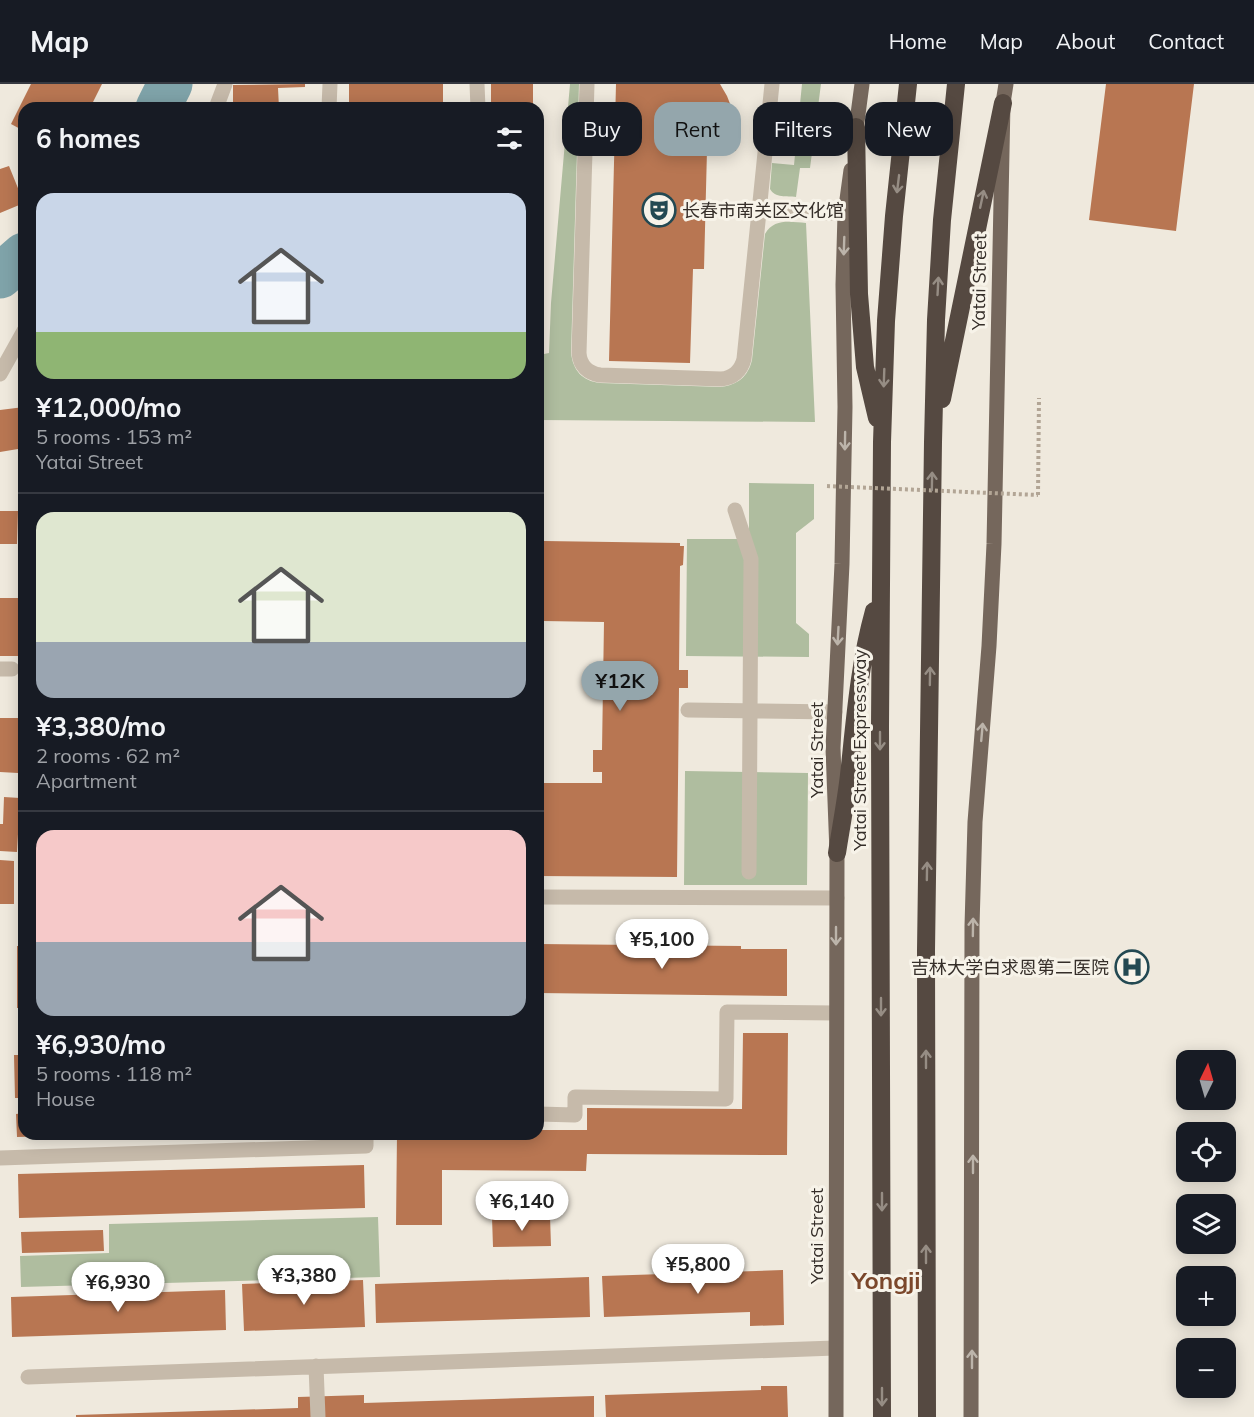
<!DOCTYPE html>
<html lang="en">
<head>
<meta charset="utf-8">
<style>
	body { margin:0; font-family:Mulish,"Noto Sans SC",sans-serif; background:#20242c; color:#f1f3f6; height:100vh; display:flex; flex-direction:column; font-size:22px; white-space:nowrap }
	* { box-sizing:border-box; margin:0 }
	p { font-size:20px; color:#9ea1a6 }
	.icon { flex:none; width:33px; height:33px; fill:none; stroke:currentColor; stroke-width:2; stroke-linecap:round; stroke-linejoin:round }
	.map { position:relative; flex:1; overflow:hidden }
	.panel { position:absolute; left:18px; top:18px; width:526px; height:1038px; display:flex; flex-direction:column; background:#171b24; border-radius:18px; box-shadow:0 3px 15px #0003 }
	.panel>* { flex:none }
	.top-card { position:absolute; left:562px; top:18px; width:570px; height:54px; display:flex; gap:12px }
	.needle { width:39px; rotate:5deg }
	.buttons { position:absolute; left:1176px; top:966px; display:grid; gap:12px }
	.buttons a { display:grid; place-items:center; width:60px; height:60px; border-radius:12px; background:#171b24; box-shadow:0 3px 15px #0003; font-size:30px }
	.price { position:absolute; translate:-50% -51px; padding:0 14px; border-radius:21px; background:#fff; color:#222; font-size:20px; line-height:39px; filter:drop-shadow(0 2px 3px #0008) }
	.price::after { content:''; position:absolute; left:50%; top:36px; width:18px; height:14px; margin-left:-9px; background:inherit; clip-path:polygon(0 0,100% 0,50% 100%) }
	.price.active { background:#94a6ac; color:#111 }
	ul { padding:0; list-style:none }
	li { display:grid; align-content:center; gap:12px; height:318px; padding:0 18px }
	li+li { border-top:2px solid #363941 }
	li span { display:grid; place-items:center; height:186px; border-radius:18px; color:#555 }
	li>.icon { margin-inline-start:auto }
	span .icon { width:108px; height:108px; fill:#fffc; stroke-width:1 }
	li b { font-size:26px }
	h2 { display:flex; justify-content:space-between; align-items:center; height:72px; padding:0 18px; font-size:26px }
	.pill { padding:0 21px; border-radius:18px; background:#171b24; box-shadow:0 3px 15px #0003; font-size:21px; line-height:54px }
	.pill.active { background:#94a6ac; color:#111 }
	header { display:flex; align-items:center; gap:36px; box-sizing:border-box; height:84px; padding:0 30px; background:#171b24; border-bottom:2px solid #363941 }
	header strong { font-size:28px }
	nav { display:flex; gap:33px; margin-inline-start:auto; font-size:21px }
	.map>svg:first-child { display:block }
	.green { fill:#afbd9f }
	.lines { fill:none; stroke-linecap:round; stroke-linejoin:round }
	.river { stroke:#7fa3a9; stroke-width:45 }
	.building { fill:#b87652 }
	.path { stroke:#b2a595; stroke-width:4; stroke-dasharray:3 3; stroke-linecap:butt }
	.minor { stroke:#c6baaa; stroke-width:15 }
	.major { stroke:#75675c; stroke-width:15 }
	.highway { stroke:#554941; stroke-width:18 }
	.path-bridge { stroke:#b2a595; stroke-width:4; stroke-dasharray:3 3; stroke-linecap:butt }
	.oneway { stroke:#968d84 }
	.oneway2 { stroke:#bcb4aa }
	.labels { text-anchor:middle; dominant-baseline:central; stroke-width:6; stroke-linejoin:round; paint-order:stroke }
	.poi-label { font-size:18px; fill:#352e29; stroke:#f7f3e9; text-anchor:start }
	.street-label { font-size:18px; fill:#352e29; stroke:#f7f3e9 }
	.district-label { font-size:24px; font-weight:bold; fill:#7b472b; stroke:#f7f3e9 }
</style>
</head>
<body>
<header>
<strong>Map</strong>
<nav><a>Home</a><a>Map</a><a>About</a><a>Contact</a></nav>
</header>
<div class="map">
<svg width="1254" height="1333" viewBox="0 0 1254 1333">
	<rect width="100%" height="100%" fill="#efe9dd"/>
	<path class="green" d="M570 0H579L571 269C573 286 582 297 600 299L721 303C737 301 748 293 752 276L765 150C774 134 791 138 806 139L815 338 539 336V271L549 269 551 219Z
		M802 0H821L810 84H800L796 113C787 112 775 114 770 105L772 79 794 81Z
		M749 399 814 400V435L796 449V539L809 550V573L686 572 687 455H749Z
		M685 687 808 689 807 801H684Z
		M378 1133 380 1193 21 1203 20 1172 109 1169V1140Z"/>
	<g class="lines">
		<path class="river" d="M158 24 170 0
			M0 192 24 171"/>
	</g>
	<path class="building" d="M31 0H102L90 24H24V47L11 40Z
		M305 0V3L278 4 279 24H233V1Z
		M349 0H443V24H349Z
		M491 0H533V24H491Z
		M616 0H720L727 12 734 30 737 48 736 67 707 66 704 185H693L690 279 609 277Z
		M1106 0H1194L1176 147 1089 136Z
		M9 82 24 119 0 129V85Z
		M24 323V364L0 368V326Z
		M0 427H18L17 460H0Z
		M544 457 680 459V462H684L683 481 680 482 679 586H688V604H679L677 793 538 792V714H541V699H602V688H593V666H602L604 538 543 537Z
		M0 514H20V572H0Z
		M0 634H18V689L0 688Z
		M4 713 20 714 17 768 0 767V740H3Z
		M0 776 14 777V820H0Z
		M538 860 741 862V865H787V912L538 909Z
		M17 862H24V924H17Z
		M743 949H788L787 1071 587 1070 586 1087 442 1086V1141H396L397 1050H432V1054H439V1050H538V1046H587V1024L742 1025Z
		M14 971H24V1014H15Z
		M24 1029V1050H54V1052L17 1053 16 1030Z
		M364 1081 365 1124 19 1134 18 1090Z
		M550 1132 551 1162 493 1163 492 1133Z
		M103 1146 104 1167 22 1169 21 1148Z
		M783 1186 784 1241 750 1242V1228L604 1233 602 1192Z
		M589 1193 590 1233 376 1239 375 1200Z
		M363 1196 365 1243 244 1247 242 1200Z
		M225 1206 226 1246 12 1253 11 1213Z
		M761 1302H787L788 1333H606L605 1311 761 1306Z
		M364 1311V1319L594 1312V1333H76V1331L298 1324V1313Z"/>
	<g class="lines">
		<path class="path" d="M1038 411 1039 314"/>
		<path class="minor" d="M477 0 478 24
			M587 0 579 269C580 282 588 289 600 291L721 295C733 294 741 287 744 275L772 0
			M216 24 225 0
			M329 24 330 0
			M759 124 845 130
			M0 290 24 247
			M735 426 751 475 749 788
			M0 585H12
			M688 626 835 628
			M538 813 837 814
			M538 1030 575 1031V1013L726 1015 727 928 836 929
			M0 1074 366 1062V1050
			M316 1282 318 1333
			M28 1293 835 1264"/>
		<path class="major" d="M855 53 862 0
			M836 1333 837 769 833 664 842 480 845 323 843 201 845 130 851 86
			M971 1333 972 842 975 738 989 562 994 460 1003 19 1006 0"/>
		<path class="highway" d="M856 43 859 210 865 283 877 334
			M942 315 1003 19
			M837 769C841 743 846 717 849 691 855 636 859 581 874 527
			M882 1333 880 643 882 358 886 237 894 132 908 0
			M927 1333 926 867 933 358 936 236 942 136 956 0"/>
		<path class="path-bridge" d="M827 402 1038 411"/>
	</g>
	<defs><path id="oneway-shaft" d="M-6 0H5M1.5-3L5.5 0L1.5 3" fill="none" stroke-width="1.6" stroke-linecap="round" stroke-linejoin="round" transform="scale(1.5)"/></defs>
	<g class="oneway">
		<use href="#oneway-shaft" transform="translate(898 100) rotate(97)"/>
		<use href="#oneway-shaft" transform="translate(982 115) rotate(-78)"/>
		<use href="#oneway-shaft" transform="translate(938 202) rotate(-87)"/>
		<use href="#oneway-shaft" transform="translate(884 294) rotate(92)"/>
		<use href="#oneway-shaft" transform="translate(932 397) rotate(-89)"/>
		<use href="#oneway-shaft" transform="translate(930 592) rotate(-89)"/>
		<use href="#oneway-shaft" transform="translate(880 657) rotate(90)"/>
		<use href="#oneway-shaft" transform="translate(927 787) rotate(-89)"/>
		<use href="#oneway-shaft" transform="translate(881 923) rotate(90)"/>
		<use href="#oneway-shaft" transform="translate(926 975) rotate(-90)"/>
		<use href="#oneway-shaft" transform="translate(882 1118) rotate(90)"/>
		<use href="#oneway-shaft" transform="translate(926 1170) rotate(-90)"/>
		<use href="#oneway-shaft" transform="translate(882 1313) rotate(90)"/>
	</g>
	<g class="oneway2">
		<use href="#oneway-shaft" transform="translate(844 162) rotate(92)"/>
		<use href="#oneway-shaft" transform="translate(845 357) rotate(91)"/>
		<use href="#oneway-shaft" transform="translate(838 552) rotate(93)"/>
		<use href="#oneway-shaft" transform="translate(982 648) rotate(-85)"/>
		<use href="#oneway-shaft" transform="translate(973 843) rotate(-89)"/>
		<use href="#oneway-shaft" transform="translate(836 852) rotate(90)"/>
		<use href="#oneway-shaft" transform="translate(973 1080) rotate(-90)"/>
		<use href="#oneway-shaft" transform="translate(972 1275) rotate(-90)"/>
	</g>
	<defs>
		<g id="theatre-ring" transform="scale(1.725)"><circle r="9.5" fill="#f7f3e9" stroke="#234952" stroke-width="1.5"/><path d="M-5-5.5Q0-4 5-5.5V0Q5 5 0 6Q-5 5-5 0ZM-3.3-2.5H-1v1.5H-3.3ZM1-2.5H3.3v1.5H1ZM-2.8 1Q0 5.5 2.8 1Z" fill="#234952"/></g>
		<g id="hospital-ring" transform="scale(1.725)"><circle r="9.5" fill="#f7f3e9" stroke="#234952" stroke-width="1.5"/><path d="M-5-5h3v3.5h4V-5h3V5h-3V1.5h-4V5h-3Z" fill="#234952"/></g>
	</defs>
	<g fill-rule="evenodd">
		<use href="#theatre-ring" x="659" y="126"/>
		<use href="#hospital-ring" x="1132" y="883"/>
	</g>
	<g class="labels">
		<g class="poi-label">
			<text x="682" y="126">长春市南关区文化馆</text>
			<text x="1109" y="883" text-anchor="end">吉林大学白求恩第二医院</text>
		</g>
		<g class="street-label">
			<text transform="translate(979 198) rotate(-89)">Yatai Street</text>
			<text transform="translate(816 666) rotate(-90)">Yatai Street</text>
			<text transform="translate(859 666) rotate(-90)">Yatai Street Expressway</text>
			<text transform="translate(816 1152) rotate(-90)">Yatai Street</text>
		</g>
		<g class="district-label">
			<text x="886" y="1196">Yongji</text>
		</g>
	</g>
</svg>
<div class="buttons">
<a><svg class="needle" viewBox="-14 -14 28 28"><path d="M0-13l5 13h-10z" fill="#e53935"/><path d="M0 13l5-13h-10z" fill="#9ea1a6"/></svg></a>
<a><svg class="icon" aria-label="locate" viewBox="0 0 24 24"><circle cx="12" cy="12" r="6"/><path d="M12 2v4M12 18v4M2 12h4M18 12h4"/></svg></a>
<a><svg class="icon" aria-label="layers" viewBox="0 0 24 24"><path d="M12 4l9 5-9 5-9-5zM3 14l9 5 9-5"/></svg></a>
<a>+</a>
<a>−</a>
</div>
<b class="price active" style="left:620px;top:628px">¥12K</b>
<b class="price" style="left:662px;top:886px">¥5,100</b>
<b class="price" style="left:522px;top:1148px">¥6,140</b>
<b class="price" style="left:698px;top:1211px">¥5,800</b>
<b class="price" style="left:304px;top:1222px">¥3,380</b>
<b class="price" style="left:118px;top:1229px">¥6,930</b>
<div class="top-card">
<a class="pill">Buy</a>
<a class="pill active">Rent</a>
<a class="pill">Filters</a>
<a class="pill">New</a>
</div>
<section class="panel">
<h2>6 homes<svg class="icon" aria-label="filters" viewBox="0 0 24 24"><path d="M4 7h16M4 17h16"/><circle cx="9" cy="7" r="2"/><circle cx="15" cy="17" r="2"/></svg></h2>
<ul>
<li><span style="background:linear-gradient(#c9d6e8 75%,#8fb573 0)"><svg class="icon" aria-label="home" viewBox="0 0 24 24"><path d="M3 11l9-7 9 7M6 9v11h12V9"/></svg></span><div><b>¥12,000/mo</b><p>5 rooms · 153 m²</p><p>Yatai Street</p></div></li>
<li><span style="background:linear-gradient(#dfe7d0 70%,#9aa5b1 0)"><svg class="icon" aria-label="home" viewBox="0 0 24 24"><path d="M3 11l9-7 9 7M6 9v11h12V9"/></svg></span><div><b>¥3,380/mo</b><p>2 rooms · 62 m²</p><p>Apartment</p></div></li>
<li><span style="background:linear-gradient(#f6c9c9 60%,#9aa5b1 0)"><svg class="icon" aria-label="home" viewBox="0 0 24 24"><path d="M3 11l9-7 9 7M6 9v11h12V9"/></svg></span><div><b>¥6,930/mo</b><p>5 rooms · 118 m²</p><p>House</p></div></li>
</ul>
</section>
</div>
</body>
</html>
